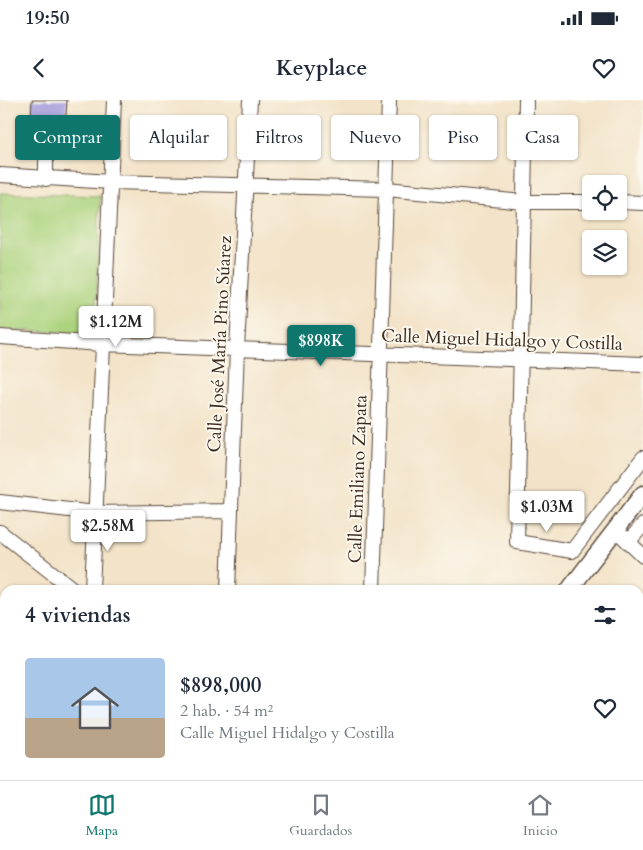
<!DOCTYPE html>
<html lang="es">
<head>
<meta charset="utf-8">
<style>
	body { margin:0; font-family:Cardo,serif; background:#f2f2f3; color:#1f2937; height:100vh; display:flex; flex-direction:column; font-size:19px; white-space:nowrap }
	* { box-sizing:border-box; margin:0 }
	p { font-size:16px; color:#747a83 }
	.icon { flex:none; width:28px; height:28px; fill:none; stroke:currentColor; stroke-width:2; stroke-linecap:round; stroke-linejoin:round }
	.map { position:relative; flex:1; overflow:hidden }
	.panel { position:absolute; left:0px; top:485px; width:644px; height:195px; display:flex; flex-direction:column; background:#fff; border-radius:15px 15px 0 0; box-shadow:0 1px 4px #0004 }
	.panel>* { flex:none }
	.banner { position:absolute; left:15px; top:15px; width:614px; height:45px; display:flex; gap:10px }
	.controls { position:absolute; left:582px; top:75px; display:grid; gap:10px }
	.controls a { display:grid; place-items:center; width:45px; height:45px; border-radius:5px; background:#fff; box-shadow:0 1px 4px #0004; font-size:25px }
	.price { position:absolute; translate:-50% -42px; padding:0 11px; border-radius:5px; background:#fff; color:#222; font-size:16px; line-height:32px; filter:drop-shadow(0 1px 2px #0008) }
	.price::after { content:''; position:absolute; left:50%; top:30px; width:15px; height:11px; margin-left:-8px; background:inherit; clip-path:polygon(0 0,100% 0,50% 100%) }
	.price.on { background:#0f766e; color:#fff }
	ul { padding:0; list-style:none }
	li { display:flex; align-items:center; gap:15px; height:125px; padding:0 25px }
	li span { display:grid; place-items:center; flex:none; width:140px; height:100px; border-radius:5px; color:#555 }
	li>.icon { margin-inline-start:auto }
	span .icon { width:60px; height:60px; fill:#fffc; stroke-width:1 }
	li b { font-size:21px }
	h2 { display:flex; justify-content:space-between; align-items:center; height:60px; padding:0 25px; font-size:21px }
	.chip { padding:0 18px; border-radius:5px; background:#fff; box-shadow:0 1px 4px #0004; font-size:18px; line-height:45px }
	.chip.on { background:#0f766e; color:#fff }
	.status { display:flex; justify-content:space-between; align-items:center; height:35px; padding:0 25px; background:#fff; direction:ltr }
	.status svg { height:14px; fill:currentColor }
	header { display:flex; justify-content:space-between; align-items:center; height:65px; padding:0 25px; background:#fff; font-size:22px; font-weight:700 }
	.tabs { display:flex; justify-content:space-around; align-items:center; height:70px; border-top:1px solid #e0e1e3; background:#fff; font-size:14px; color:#747a83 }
	.tabs a { display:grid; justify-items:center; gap:2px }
	.tabs .on { color:#0f766e }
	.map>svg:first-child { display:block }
	.green { fill:#acd37d; stroke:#747e4e }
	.building { fill:#a49bdc }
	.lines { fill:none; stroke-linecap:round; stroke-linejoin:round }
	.minor-casing { stroke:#574638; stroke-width:16 }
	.major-casing { stroke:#574638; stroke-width:19 }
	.minor { stroke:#fff; stroke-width:14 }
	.major { stroke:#fff; stroke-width:16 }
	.rail-casing { stroke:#3b2a1e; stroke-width:5.5 }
	.rail { stroke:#fbf7ec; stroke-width:4; stroke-dasharray:11; stroke-linecap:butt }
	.labels { text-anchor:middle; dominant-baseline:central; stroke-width:4; stroke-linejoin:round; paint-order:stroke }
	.street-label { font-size:18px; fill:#3b2a1e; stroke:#fbf7ec }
</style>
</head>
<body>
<div class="status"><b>19:50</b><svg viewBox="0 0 49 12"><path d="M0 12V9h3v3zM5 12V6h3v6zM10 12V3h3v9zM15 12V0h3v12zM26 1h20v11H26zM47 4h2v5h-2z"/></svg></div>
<header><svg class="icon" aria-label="back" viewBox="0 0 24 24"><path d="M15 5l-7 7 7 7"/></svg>Keyplace<svg class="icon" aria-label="heart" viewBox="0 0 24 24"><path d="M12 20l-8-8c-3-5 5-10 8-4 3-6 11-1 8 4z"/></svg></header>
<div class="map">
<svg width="643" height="680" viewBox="0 0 643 680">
	<rect width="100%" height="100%" fill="#fbf7ec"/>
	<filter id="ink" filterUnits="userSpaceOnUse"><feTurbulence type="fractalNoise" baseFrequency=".02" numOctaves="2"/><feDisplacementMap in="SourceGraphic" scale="10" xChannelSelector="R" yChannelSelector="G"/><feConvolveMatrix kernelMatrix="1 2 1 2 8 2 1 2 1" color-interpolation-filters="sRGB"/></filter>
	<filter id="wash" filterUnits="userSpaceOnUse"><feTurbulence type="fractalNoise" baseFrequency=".0096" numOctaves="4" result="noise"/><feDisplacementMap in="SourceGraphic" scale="20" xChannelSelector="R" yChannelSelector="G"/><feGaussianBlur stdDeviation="1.12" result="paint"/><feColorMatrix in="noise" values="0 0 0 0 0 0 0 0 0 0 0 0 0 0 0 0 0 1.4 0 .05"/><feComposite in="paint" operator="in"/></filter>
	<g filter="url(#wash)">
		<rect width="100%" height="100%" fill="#f3e3c8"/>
		<path class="green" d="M0 93 100 96 95 233 0 230Z"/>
		<g id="blocks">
			<path class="building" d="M32 0H67L64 45 36 44 38 19H31Z"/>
		</g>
	</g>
	<g filter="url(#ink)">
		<use href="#blocks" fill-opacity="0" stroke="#574638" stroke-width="1"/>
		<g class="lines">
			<g class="minor-casing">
				<path id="minor" d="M526 0 517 442 572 451 643 358
					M46 61V79
					M0 75 111 82 386 89 524 102H591
					M619 102 643 103
					M0 237 102 244 643 264
					M0 402 95 413 230 411
					M616 430 643 456
					M0 432 74 490
					M628 442 643 425
					M92 490 114 0
					M228 490 237 249 250 0
					M373 490 389 0
					M639 534 643 535
					M0 574 5 581
					M71 675 74 680
					M182 680 183 675
					M258 680 262 675
					M331 680 334 675
					M431 680 437 675
					M537 680 543 675"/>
			</g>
			<g class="major-casing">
				<path id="major" d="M569 490 643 394
					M222 680 224 675"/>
			</g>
			<use href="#minor" class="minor"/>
			<use href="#major" class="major"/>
			<g class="rail-casing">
				<path id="rail" d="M0 621 5 628
					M38 675 42 680"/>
			</g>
			<use href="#rail" class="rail"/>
		</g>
	</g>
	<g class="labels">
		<g class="street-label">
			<text transform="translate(502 240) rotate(2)">Calle Miguel Hidalgo y Costilla</text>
			<text transform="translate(220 244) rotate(-87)">Calle José María Pino Súarez</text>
			<text transform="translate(358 379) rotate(-88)">Calle Emiliano Zapata</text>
		</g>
	</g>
</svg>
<div class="controls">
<a><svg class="icon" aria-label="locate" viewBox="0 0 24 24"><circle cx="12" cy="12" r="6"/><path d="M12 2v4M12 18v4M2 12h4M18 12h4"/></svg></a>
<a><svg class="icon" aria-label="layers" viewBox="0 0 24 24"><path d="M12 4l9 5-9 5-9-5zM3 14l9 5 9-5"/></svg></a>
</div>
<b class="price" style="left:116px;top:248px">$1.12M</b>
<b class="price on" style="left:321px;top:267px">$898K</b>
<b class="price" style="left:547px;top:433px">$1.03M</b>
<b class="price" style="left:108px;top:452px">$2.58M</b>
<div class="banner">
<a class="chip on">Comprar</a>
<a class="chip">Alquilar</a>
<a class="chip">Filtros</a>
<a class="chip">Nuevo</a>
<a class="chip">Piso</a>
<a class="chip">Casa</a>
</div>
<section class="panel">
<h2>4 viviendas<svg class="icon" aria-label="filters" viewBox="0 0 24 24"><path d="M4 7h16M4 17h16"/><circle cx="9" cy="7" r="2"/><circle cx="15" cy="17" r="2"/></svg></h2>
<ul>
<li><span style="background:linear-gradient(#a9c7e8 60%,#b9a48a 0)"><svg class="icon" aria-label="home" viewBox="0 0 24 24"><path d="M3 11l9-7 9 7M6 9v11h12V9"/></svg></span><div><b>$898,000</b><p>2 hab. · 54 m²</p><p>Calle Miguel Hidalgo y Costilla</p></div><svg class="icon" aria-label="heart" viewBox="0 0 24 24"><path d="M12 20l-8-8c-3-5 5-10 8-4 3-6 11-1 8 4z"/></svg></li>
</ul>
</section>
</div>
<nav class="tabs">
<a class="on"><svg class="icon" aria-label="map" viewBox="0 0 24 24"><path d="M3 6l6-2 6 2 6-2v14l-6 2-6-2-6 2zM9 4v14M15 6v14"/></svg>Mapa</a>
<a><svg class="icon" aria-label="saved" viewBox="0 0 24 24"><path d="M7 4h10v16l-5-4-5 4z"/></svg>Guardados</a>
<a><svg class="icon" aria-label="home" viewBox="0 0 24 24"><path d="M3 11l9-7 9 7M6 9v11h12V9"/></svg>Inicio</a>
</nav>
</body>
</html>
